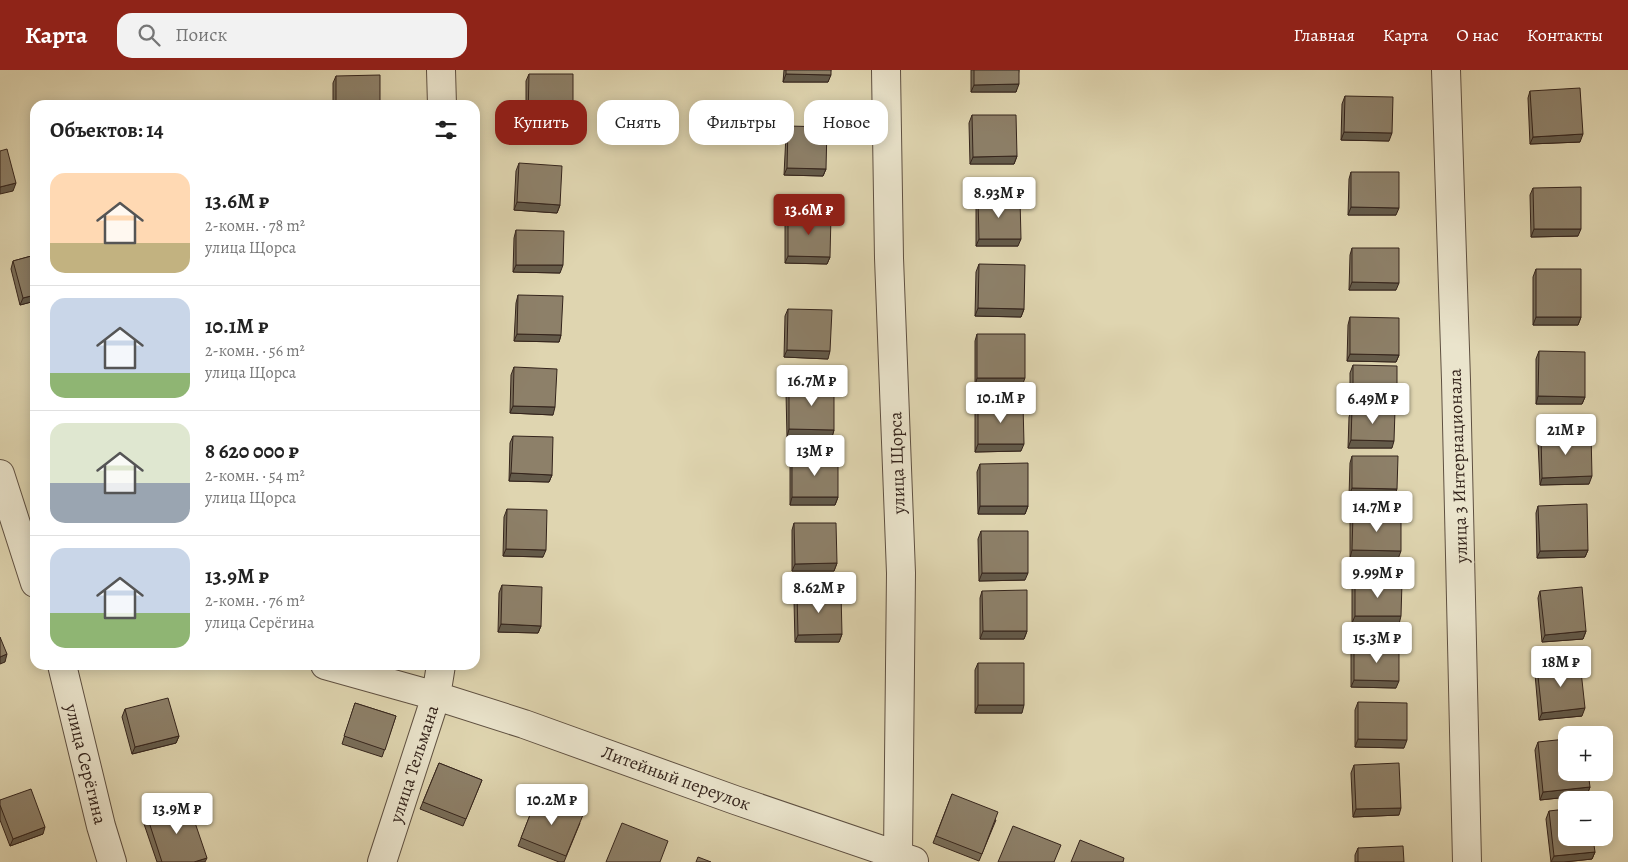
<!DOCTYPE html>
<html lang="ru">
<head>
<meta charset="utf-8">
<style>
	body { margin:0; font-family:Alegreya,serif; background:#f2f2f2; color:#222; height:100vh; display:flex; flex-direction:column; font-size:19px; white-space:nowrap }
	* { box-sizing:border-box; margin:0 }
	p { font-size:16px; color:#767676 }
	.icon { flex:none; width:28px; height:28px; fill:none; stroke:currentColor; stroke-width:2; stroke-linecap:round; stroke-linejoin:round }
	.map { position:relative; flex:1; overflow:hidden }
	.side { position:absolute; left:30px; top:30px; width:450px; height:570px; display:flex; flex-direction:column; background:#fff; border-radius:15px; box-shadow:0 2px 12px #0003 }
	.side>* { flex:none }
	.guide { position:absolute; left:495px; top:30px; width:475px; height:45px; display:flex; gap:10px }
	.buttons { position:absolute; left:1558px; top:656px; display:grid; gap:10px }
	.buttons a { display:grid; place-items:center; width:55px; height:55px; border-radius:10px; background:#fff; box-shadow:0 2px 12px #0003; font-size:25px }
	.price { position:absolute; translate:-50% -42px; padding:0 11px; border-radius:5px; background:#fff; color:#222; font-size:16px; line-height:32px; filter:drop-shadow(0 1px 2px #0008) }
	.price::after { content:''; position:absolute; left:50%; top:30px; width:15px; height:11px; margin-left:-8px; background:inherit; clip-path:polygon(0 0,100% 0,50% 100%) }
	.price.current { background:#8f2418; color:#fff }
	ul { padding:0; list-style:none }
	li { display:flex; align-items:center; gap:15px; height:125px; padding:0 20px }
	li+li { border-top:1px solid #e0e0e0 }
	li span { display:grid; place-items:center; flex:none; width:140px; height:100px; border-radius:15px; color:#555 }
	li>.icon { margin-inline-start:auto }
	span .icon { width:60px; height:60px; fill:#fffc; stroke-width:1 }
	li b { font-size:21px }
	h2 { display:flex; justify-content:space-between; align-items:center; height:60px; padding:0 20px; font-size:21px }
	.tag { padding:0 18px; border-radius:15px; background:#fff; box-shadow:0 2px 12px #0003; font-size:18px; line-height:45px }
	.tag.current { background:#8f2418; color:#fff }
	header { display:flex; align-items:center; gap:30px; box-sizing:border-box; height:70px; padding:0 25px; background:#8f2418; color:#fff }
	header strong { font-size:24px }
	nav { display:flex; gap:28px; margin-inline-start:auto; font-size:18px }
	.search { width:350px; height:45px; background:#f2f2f2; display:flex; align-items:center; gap:12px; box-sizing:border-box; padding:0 18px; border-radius:15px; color:#767676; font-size:19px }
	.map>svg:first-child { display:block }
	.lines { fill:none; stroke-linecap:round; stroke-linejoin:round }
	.minor-casing { stroke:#5f5041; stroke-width:30 }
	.minor { stroke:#eae4cc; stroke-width:28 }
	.wall { fill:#796e5a; stroke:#34241c }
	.shaded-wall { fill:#635a4a; stroke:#34241c }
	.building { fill:#8d8069; stroke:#34241c }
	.labels { text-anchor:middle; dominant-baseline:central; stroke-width:5; stroke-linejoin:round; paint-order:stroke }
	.street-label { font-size:18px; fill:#34241c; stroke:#eae4cc }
</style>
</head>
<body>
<header>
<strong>Карта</strong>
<div class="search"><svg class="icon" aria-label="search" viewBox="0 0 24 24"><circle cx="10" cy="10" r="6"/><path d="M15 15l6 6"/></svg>Поиск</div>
<nav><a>Главная</a><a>Карта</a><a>О нас</a><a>Контакты</a></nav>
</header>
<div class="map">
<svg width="1628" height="792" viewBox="0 0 1628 792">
	<rect width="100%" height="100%" fill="#dfd5b0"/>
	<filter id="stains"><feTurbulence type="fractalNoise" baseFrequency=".004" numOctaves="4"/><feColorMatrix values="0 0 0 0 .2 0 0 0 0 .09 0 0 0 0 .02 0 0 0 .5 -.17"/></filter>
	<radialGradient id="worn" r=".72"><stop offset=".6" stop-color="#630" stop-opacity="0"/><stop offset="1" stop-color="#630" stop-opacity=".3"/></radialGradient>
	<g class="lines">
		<g class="minor-casing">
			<path id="minor" d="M441 0 442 35
				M886 0 889 188 901 503 898 785
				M1446 0 1456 310 1467 792
				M0 404 35 513
				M62 595 101 756 112 792
				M325 595 436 626 524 654 735 730 914 791
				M382 792 436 626 441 595"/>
		</g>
		<use href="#minor" class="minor"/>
	</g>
	<path class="wall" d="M784 0H831L828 12H783Z
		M971 0H1019L1016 22H971Z
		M529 4 573 47 570 55 526 54V11Z
		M336 6 380 35H333V13Z
		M1530 21 1580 72 1530 74 1528 28Z
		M1345 26 1389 71 1341 70 1342 34Z
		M972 45 1017 86 1014 94H970L969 53Z
		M788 56 826 99 823 106 784 105 786 64Z
		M519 93 560 135 557 143 514 140 516 101Z
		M1351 102 1396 145H1348L1349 109Z
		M1533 118 1578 166 1531 167 1530 125Z
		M978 129 1018 176H976V137Z
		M788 145 830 187 827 194 785 193V152Z
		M516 160 560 203 513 202 514 168Z
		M1352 178 1396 220H1349L1350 185Z
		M35 185V231L20 235 11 199 13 191Z
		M979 194 1024 239 1021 247 975 246 976 202Z
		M1536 199 1581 247 1578 255H1533V207Z
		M518 225 561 265 559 272 514 271 516 233Z
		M788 239 828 289 784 287 785 246Z
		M1350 247 1399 285 1396 292 1347 291 1348 255Z
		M977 264 1022 316H975V271Z
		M1539 281 1585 327 1582 334H1536V289Z
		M1353 295 1394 336 1350 335V303Z
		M514 297 553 345 510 343 511 305Z
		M789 315 834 360 832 367H787L786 323Z
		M978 334 1021 381 975 382V342Z
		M1352 339 1392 378H1348L1349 347Z
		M1541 365 1589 414 1540 415 1538 372Z
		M513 366 552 405 549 412 509 411 510 373Z
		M792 386 838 427 835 435H790V393Z
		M1352 386 1394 427 1349 426 1350 393Z
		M980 394 1028 436 1025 444H978L977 402Z
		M1538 436 1588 480 1585 487 1537 488 1536 443Z
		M507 439 543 487 503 486 504 447Z
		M1353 444 1398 489 1350 488V452Z
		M794 453 837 493 834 501H792V460Z
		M981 461 1025 510 979 511 978 469Z
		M1355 511 1399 554 1352 553V518Z
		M502 515 541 556 538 563 498 562 499 523Z
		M982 521 1027 561 1024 569H980V528Z
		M1540 521 1586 561 1583 569 1542 572 1538 528Z
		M797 523 842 564 839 572H795L794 531Z
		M1354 577 1396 618 1351 617V584Z
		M978 593 1022 643H975V600Z
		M1537 597 1582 646 1539 650 1535 604Z
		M1358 632 1404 678 1355 677V640Z
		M355 633 396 646 382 687 342 674Z
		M125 639 179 666 176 673 132 684 122 647Z
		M1538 672 1590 717 1587 725 1540 730 1535 680Z
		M439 693 482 710 463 756 420 739Z
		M1354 695 1399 745 1353 747 1351 703Z
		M952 724 996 750 979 791 933 773Z
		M537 727 580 753 564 792H559L518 776Z
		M0 730 43 764 10 776 0 750Z
		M1549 741 1595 782 1592 789 1564 792H1551L1546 749Z
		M147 746 205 792H157L144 754Z
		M1358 778 1404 792H1355V785Z"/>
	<path class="shaded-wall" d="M786 4 831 5 828 12H783Z
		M1019 14 1016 22H971L974 15Z
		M528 47H573L570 55 526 54Z
		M1344 62 1392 63 1389 71 1341 70Z
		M1583 64 1580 72 1530 74 1533 67Z
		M1017 86 1014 94H970L973 87Z
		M787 98 826 99 823 106 784 105Z
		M16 113 13 121 0 124V117Z
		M517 132 560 135 557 143 514 140Z
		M1351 137 1399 138 1396 145H1348Z
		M1534 159H1581L1578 166 1531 167Z
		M979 169H1021L1018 176H976Z
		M788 186 830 187 827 194 785 193Z
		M516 195H563L560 203 513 202Z
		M1352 212 1399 213 1396 220H1349Z
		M35 225V231L20 235 23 228Z
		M978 238 1024 239 1021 247 975 246Z
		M1536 247H1581L1578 255H1533Z
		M517 264 561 265 559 272 514 271Z
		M787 280 830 281 828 289 784 287Z
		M1350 284 1399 285 1396 292 1347 291Z
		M977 308H1025L1022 316H975Z
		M1538 326 1585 327 1582 334H1536Z
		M1353 327 1397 328 1394 336 1350 335Z
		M513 336 555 337 553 345 510 343Z
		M789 359 834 360 832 367H787Z
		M1351 370 1394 371 1392 378H1348Z
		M978 374H1024L1021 381 975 382Z
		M511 403 552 405 549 412 509 411Z
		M1592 406 1589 414 1540 415 1542 408Z
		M1352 418 1397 419 1394 427 1349 426Z
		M792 427H838L835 435H790Z
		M980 436H1028L1025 444H978Z
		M506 479 546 480 543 487 503 486Z
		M1352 480 1401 481 1398 489 1350 488Z
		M1588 480 1585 487 1537 488 1540 481Z
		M837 493 834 501H792L795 494Z
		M982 503H1028L1025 510 979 511Z
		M1355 546H1401L1399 554 1352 553Z
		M501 554 541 556 538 563 498 562Z
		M983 561H1027L1024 569H980Z
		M1586 561 1583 569 1542 572 1545 565Z
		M842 564 839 572H795L798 565Z
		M7 584 5 592 0 594V587Z
		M1354 610 1399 611 1396 618 1351 617Z
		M978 635H1024L1022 643H975Z
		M1585 638 1582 646 1539 650 1542 643Z
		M179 666 176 673 132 684 135 677Z
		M1358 669 1407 670 1404 678 1355 677Z
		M1590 717 1587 725 1540 730 1543 722Z
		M1401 738 1399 745 1353 747 1356 739Z
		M45 757 43 764 10 776 13 769Z
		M1595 782 1592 789 1564 792H1551L1554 786Z
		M207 788 205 792H194Z"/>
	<path class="building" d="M786 0H831V5L786 4Z
		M974 0H1019V14L974 15Z
		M529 4H573V47H528Z
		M380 5V35H336V6Z
		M1580 18 1583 64 1533 67 1530 21Z
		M1345 26 1393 27 1392 63 1344 62Z
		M972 45H1016L1017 86 973 87Z
		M788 56 827 57 826 99 787 98Z
		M7 79 16 113 0 117V81Z
		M519 93 562 96 560 135 517 132Z
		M1351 102H1399V138L1351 137Z
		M1581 117V159H1534L1533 118Z
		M978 129H1020L1021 169H979Z
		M788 145H831L830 187 788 186Z
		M516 160 564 161 563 195H516Z
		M1352 178H1399V213L1352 212Z
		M35 185V225L23 228 13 191Z
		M979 194 1025 195 1024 239 978 238Z
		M1536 199H1581V247H1536Z
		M518 225 563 226 561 265 517 264Z
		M788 239 832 240 830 281 787 280Z
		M1350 247 1399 248V285L1350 284Z
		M977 264H1025V308H977Z
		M1539 281 1585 282V327L1538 326Z
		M1353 295 1397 296V328L1353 327Z
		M514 297 557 299 555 337 513 336Z
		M789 315H834V360L789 359Z
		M978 334H1023L1024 374H978Z
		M1352 339 1395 340 1394 371 1351 370Z
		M1591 363 1592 406 1542 408 1541 365Z
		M513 366 553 367 552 405 511 403Z
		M792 386H838V427H792Z
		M1352 386H1398L1397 419 1352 418Z
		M1028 393V436H980V394Z
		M1587 434 1588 480 1540 481 1538 436Z
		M507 439 547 440 546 480 506 479Z
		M1353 444 1401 445V481L1352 480Z
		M794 453H836L837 493 795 494Z
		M981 461H1028V503H982Z
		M1355 511 1402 512 1401 546H1355Z
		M502 515 542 517 541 556 501 554Z
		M1582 517 1586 561 1545 565 1540 521Z
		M1027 520V561H983L982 521Z
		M797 523H841L842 564 798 565Z
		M0 567 7 584 0 587Z
		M1354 577H1399V611L1354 610Z
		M1580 592 1585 638 1542 643 1537 597Z
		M978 593H1024V635H978Z
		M168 628 179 666 135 677 125 639Z
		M1358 632 1407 633V670L1358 669Z
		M355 633 396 646 385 680 344 666Z
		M1566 669V702H1588L1590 717 1543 722 1538 672Z
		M439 693 482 710 466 749 423 732Z
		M1399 693 1401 738 1356 739 1354 695Z
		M31 719 45 757 13 769 0 735V730Z
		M952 724 998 742 982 784 936 766Z
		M537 727 583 745 566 786 521 768Z
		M188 732 207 788 194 792H162L147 746Z
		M1566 739V768H1593L1595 782 1554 786 1549 741Z
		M622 753 668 771 660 792H606Z
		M1013 756 1061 775 1054 792H998Z
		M1080 770 1124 788 1123 792H1071Z
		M1403 776 1404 792H1358V778Z
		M698 787 711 792H696Z"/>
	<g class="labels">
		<g class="street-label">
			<text transform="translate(897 393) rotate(-92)">улица Щорса</text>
			<text transform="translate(1458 396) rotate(-92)">улица 3 Интернационала</text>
			<text transform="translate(86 694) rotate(76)">улица Серёгина</text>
			<text transform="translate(414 694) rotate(-72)">улица Тельмана</text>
			<text transform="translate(676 708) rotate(20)">Литейный переулок</text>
		</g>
	</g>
	<rect width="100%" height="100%" filter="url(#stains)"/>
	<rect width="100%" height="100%" fill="url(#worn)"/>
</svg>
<div class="buttons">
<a>+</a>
<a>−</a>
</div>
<b class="price" style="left:999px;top:149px">8.93M ₽</b>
<b class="price current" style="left:809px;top:166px">13.6M ₽</b>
<b class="price" style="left:812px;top:337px">16.7M ₽</b>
<b class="price" style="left:1001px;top:354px">10.1M ₽</b>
<b class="price" style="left:1373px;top:355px">6.49M ₽</b>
<b class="price" style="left:1566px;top:386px">21M ₽</b>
<b class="price" style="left:815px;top:407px">13M ₽</b>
<b class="price" style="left:1377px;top:463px">14.7M ₽</b>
<b class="price" style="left:1378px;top:529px">9.99M ₽</b>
<b class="price" style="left:819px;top:544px">8.62M ₽</b>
<b class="price" style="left:1377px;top:594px">15.3M ₽</b>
<b class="price" style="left:1561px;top:618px">18M ₽</b>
<b class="price" style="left:552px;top:756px">10.2M ₽</b>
<b class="price" style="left:177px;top:765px">13.9M ₽</b>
<div class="guide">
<a class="tag current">Купить</a>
<a class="tag">Снять</a>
<a class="tag">Фильтры</a>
<a class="tag">Новое</a>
</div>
<section class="side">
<h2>Объектов: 14<svg class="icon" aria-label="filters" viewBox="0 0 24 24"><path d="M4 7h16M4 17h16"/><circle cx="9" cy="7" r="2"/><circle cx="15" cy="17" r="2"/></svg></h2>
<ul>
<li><span style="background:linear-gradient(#ffd9b3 70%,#c2b280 0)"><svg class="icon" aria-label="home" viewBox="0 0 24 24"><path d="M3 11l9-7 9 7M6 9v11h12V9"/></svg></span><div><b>13.6M ₽</b><p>2-комн. · 78 m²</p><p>улица Щорса</p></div></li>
<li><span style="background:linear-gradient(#c9d6e8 75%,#8fb573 0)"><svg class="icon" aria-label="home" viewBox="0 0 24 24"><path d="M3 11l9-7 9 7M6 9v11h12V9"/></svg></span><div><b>10.1M ₽</b><p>2-комн. · 56 m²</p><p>улица Щорса</p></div></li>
<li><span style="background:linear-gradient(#dfe7d0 60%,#9aa5b1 0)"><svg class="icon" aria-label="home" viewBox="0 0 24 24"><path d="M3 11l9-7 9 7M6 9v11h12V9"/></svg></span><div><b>8 620 000 ₽</b><p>2-комн. · 54 m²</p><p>улица Щорса</p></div></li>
<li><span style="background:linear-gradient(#c9d6e8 65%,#8fb573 0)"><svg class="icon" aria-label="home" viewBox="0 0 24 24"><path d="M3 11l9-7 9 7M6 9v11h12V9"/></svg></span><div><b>13.9M ₽</b><p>2-комн. · 76 m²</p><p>улица Серёгина</p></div></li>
</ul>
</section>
</div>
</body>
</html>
